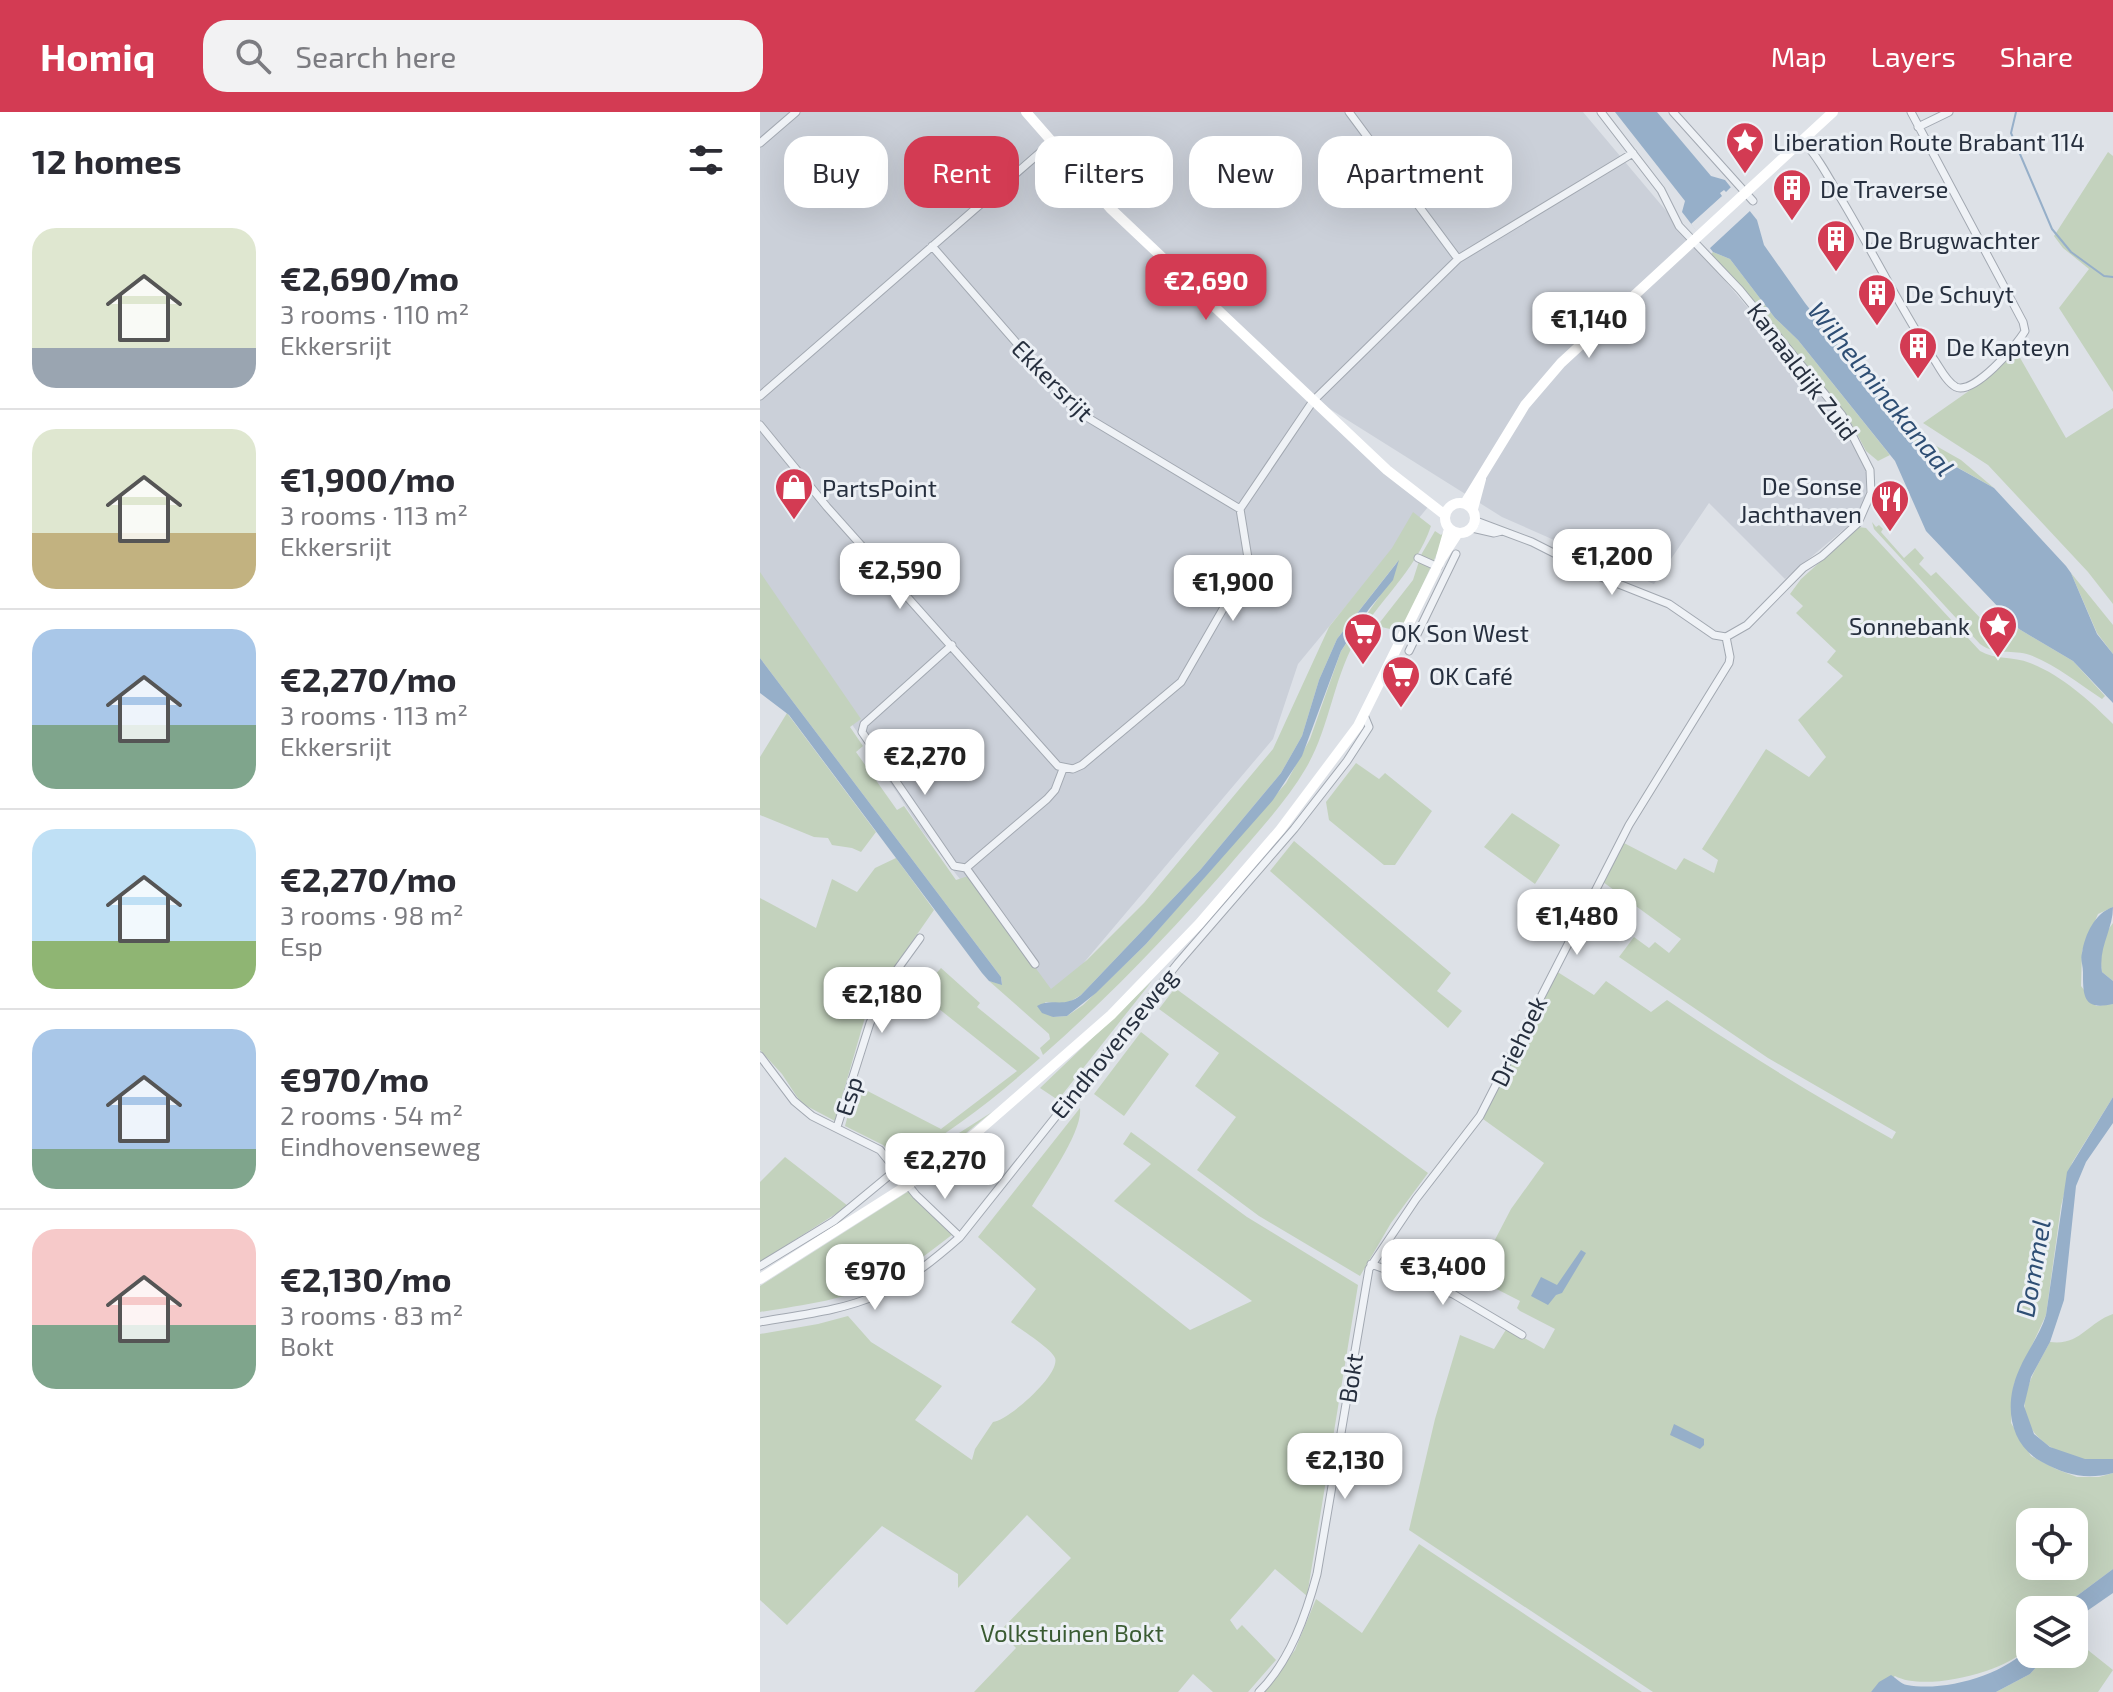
<!DOCTYPE html>
<html lang="en">
<head>
<meta charset="utf-8">
<style>
	body { margin:0; font-family:"Exo 2",sans-serif; background:#f2f2f3; color:#2b2b33; height:100vh; display:flex; flex-direction:column; font-size:30px; white-space:nowrap }
	* { box-sizing:border-box; margin:0 }
	p { font-size:26px; color:#7c7c81 }
	.icon { flex:none; width:44px; height:44px; fill:none; stroke:currentColor; stroke-width:2; stroke-linecap:round; stroke-linejoin:round }
	.map { position:relative; flex:1; overflow:hidden }
	.sheet { display:flex; flex-direction:column; background:#fff; width:760px }
	.sheet>* { flex:none }
	.guide { position:absolute; left:24px; top:24px; width:760px; height:72px; display:flex; gap:16px }
	.controls { position:absolute; left:1256px; top:1396px; display:grid; gap:16px }
	.controls a { display:grid; place-items:center; width:72px; height:72px; border-radius:16px; background:#fff; box-shadow:0 8px 32px #0002; font-size:40px }
	.price { position:absolute; translate:-50% -68px; padding:0 18px; border-radius:16px; background:#fff; color:#222; font-size:26px; line-height:52px; filter:drop-shadow(0 2px 4px #0008) }
	.price::after { content:''; position:absolute; left:50%; top:48px; width:24px; height:18px; margin-left:-12px; background:inherit; clip-path:polygon(0 0,100% 0,50% 100%) }
	.price.current { background:#d33b53; color:#fff }
	ul { padding:0; list-style:none }
	li { display:flex; align-items:center; gap:24px; height:200px; padding:0 32px }
	li+li { border-top:2px solid #e1e1e2 }
	li span { display:grid; place-items:center; flex:none; width:224px; height:160px; border-radius:24px; color:#555 }
	li>.icon { margin-inline-start:auto }
	span .icon { width:96px; height:96px; fill:#fffc; stroke-width:1 }
	li b { font-size:34px }
	h2 { display:flex; justify-content:space-between; align-items:center; height:96px; padding:0 32px; font-size:34px }
	.chip { padding:0 28px; border-radius:24px; background:#fff; box-shadow:0 8px 32px #0002; font-size:28px; line-height:72px }
	.chip.current { background:#d33b53; color:#fff }
	header { display:flex; align-items:center; gap:48px; box-sizing:border-box; height:112px; padding:0 40px; background:#d33b53; color:#fff }
	header strong { font-size:38px }
	nav { display:flex; gap:44px; margin-inline-start:auto; font-size:28px }
	.search { width:560px; height:72px; background:#f2f2f3; display:flex; align-items:center; gap:20px; box-sizing:border-box; padding:0 28px; border-radius:24px; color:#7c7c81; font-size:30px }
	main { display:flex; flex:1; min-height:0 }
	.map>svg:first-child { display:block }
	.built { fill:#cbd0d9 }
	.green { fill:#c3d2bd; fill-rule:evenodd }
	.water { fill:#96afc9 }
	.pier { fill:#dde1e7 }
	.lines { fill:none; stroke-linecap:round; stroke-linejoin:round }
	.stream { stroke:#96afc9; stroke-width:2 }
	.street-casing { stroke:#a2a8b1; stroke-width:9 }
	.street { stroke:#eff2f6; stroke-width:7 }
	.secondary { stroke:#fff; stroke-width:10 }
	.labels { text-anchor:middle; dominant-baseline:central; stroke-width:6; stroke-linejoin:round; paint-order:stroke }
	.poi-label { font-size:24px; fill:#262f3e; stroke:#ecf0f5; text-anchor:start }
	.street-label { font-size:24px; fill:#262f3e; stroke:#ecf0f5 }
	.park-label { font-size:24px; fill:#3a5b32; stroke:#ecf0f5 }
	.water-label { font-size:26px; font-style:italic; fill:#2e4e74; stroke:#ecf0f5 }
</style>
</head>
<body>
<header>
<strong>Homiq</strong>
<div class="search"><svg class="icon" aria-label="search" viewBox="0 0 24 24"><circle cx="10" cy="10" r="6"/><path d="M15 15l6 6"/></svg>Search here</div>
<nav><a>Map</a><a>Layers</a><a>Share</a></nav>
</header>
<main>
<section class="sheet">
<h2>12 homes<svg class="icon" aria-label="filters" viewBox="0 0 24 24"><path d="M4 7h16M4 17h16"/><circle cx="9" cy="7" r="2"/><circle cx="15" cy="17" r="2"/></svg></h2>
<ul>
<li><span style="background:linear-gradient(#dfe7d0 75%,#9aa5b1 0)"><svg class="icon" aria-label="home" viewBox="0 0 24 24"><path d="M3 11l9-7 9 7M6 9v11h12V9"/></svg></span><div><b>€2,690/mo</b><p>3 rooms · 110 m²</p><p>Ekkersrijt</p></div></li>
<li><span style="background:linear-gradient(#dfe7d0 65%,#c2b280 0)"><svg class="icon" aria-label="home" viewBox="0 0 24 24"><path d="M3 11l9-7 9 7M6 9v11h12V9"/></svg></span><div><b>€1,900/mo</b><p>3 rooms · 113 m²</p><p>Ekkersrijt</p></div></li>
<li><span style="background:linear-gradient(#a9c7e8 60%,#7fa58c 0)"><svg class="icon" aria-label="home" viewBox="0 0 24 24"><path d="M3 11l9-7 9 7M6 9v11h12V9"/></svg></span><div><b>€2,270/mo</b><p>3 rooms · 113 m²</p><p>Ekkersrijt</p></div></li>
<li><span style="background:linear-gradient(#bfe0f5 70%,#8fb573 0)"><svg class="icon" aria-label="home" viewBox="0 0 24 24"><path d="M3 11l9-7 9 7M6 9v11h12V9"/></svg></span><div><b>€2,270/mo</b><p>3 rooms · 98 m²</p><p>Esp</p></div></li>
<li><span style="background:linear-gradient(#a9c7e8 75%,#7fa58c 0)"><svg class="icon" aria-label="home" viewBox="0 0 24 24"><path d="M3 11l9-7 9 7M6 9v11h12V9"/></svg></span><div><b>€970/mo</b><p>2 rooms · 54 m²</p><p>Eindhovenseweg</p></div></li>
<li><span style="background:linear-gradient(#f6c9c9 60%,#7fa58c 0)"><svg class="icon" aria-label="home" viewBox="0 0 24 24"><path d="M3 11l9-7 9 7M6 9v11h12V9"/></svg></span><div><b>€2,130/mo</b><p>3 rooms · 83 m²</p><p>Bokt</p></div></li>
</ul>
</section>
<div class="map">
<svg width="1353" height="1580" viewBox="0 0 1353 1580">
	<rect width="100%" height="100%" fill="#dde1e7"/>
	<path class="built" d="M0 0H823L1078 303 1104 350 1108 363 1104 394 1095 408 1025 467 949 391 894 472 742 405 554 287 668 395 538 552 513 627 294 886 162 719 0 472Z"/>
	<path class="green" d="M1348 40 1353 44V280L1299 196 1329 157 1303 136 1294 124Z
		M953 140 970 147 1015 206 1038 228 1130 343 1118 349 1106 339 1089 307 1071 283 986 180 950 143Z
		M1255 237 1306 326 1353 296V492L1328 460 1228 353 1163 311 1226 267Z
		M1141 314 1201 348 1234 376 1156 332Z
		M653 400 671 414C656 459 617 490 594 531 573 570 569 617 546 656 525 692 494 724 467 756 409 822 349 885 283 943L280 936 290 927 289 922 229 869 242 872 241 865 0 546V460L101 607 90 615 103 634 96 640 137 698 144 694 196 768 208 764 291 877 327 848 384 791 513 637 569 515 632 436ZM638 449 619 485 581 539 550 627 526 671 386 832 323 893 307 904 293 905 285 890 306 892 321 883 441 757 521 661 542 624 559 568 577 527Z
		M1112 410 1116 415 1119 413 1123 417 1121 420 1144 446 1155 436 1164 446 1159 452 1171 464 1176 460 1227 513 1241 499 1259 517 1313 549 1345 584 1342 587C1319 572 1296 553 1270 543 1253 537 1236 544 1220 532L1114 417Z
		M1099 415 1106 416 1220 539C1235 548 1253 544 1270 551 1301 563 1329 588 1353 612V795L1338 802 1322 839 1321 874 1336 894 1353 892V985L1312 1051 1301 1094 1286 1203 1254 1272 1251 1311 1271 1344 1296 1357 1317 1365H1339L1353 1361V1457L1298 1498H1270V1534C1246 1561 1164 1580 1135 1564L1111 1580H893L649 1418 675 1307 700 1223 734 1237 747 1216 784 1237 795 1217 760 1199 757 1196 760 1189 715 1166 751 1097 784 1051 723 1007 796 859 834 883 846 869 891 900 907 888C980 938 1055 984 1132 1027L1136 1020 1008 946 859 845 874 825 889 836 895 830 909 841 921 827 843 770 864 731 916 758 924 746 954 761 958 748 942 737 1006 637 1049 665 1066 645 1038 608 1083 564 1067 550 1076 539 1036 501 1043 494 1030 482 1041 467ZM1270 1410H1314V1454H1270Z
		M675 419 681 423 683 421 680 435 645 511 630 517 617 514 653 468 661 443Z
		M1311 461 1353 513V542L1337 521Z
		M27 601 116 720 101 740 92 736 72 733 68 726 54 725 0 703V645Z
		M596 651 619 667 625 661 672 699 635 753H624L569 708 566 690Z
		M752 701 800 733 775 772 724 735Z
		M534 729 691 861 677 879 702 899 688 916 510 759Z
		M136 746 174 798 117 880 106 902 75 1009 41 991 22 962 0 938V786L56 816 72 767 97 780 115 756Z
		M1353 811V869L1342 860C1339 842 1342 825 1353 811Z
		M181 856 220 891 217 895 280 946C236 985 191 1021 139 1049L123 1033 85 1014 96 973 181 1017 257 959 159 881Z
		M392 869 298 988 280 976Z
		M415 876 668 1061 631 1111 600 1164 499 1104 437 1058 476 1005 435 974 459 941 399 897Z
		M381 920 409 942 364 1004 334 982Z
		M320 996C323 1020 285 1072 272 1094L430 1218 492 1189 354 1089 391 1052 363 1032 371 1020 487 1105 598 1173 547 1484 515 1457 470 1508 477 1518 482 1513 516 1548 488 1580H453L433 1562 418 1580H214L256 1536 240 1519 311 1446 267 1403 198 1476V1462L122 1414 27 1513 0 1488V1222L58 1212 88 1204 111 1230 182 1274 155 1308 212 1348 215 1337 233 1310C248 1309 301 1262 295 1246 291 1236 261 1218 251 1210L276 1177 218 1125Z
		M232 1000 148 1068 143 1062 144 1056Z
		M25 1045 88 1094 0 1150V1070Z
		M149 1079 193 1122C172 1138 150 1156 127 1168 87 1188 43 1193 0 1200V1174Z
		M1353 1202V1347C1343 1347 1331 1348 1321 1347 1294 1342 1260 1320 1265 1288 1268 1267 1280 1249 1290 1230 1320 1234 1327 1211 1353 1202Z
		M659 1432 882 1580H503L535 1538 556 1487 602 1521Z
		M1314 1527 1353 1558 1338 1580H1236L1270 1562 1288 1542H1314Z"/>
	<path class="water" d="M855 0H897L951 64 965 68 997 108 1004 133 1045 191 1155 332 1234 376 1306 454 1311 461 1337 522 1353 542V591L1313 549 1259 517 1166 419 1135 349 1038 228 1015 206 970 147 953 140 922 100 925 89Z
		M639 448 633 468 609 497 581 539 542 644 513 688 386 832 336 881 307 904 293 905 282 901 277 894C292 885 303 897 321 883L441 757 521 661 542 624 559 568 577 527Z
		M0 546 241 865 242 873 229 869 222 861 29 603 0 581Z
		M1353 795C1353 818 1338 835 1342 860L1353 869V892C1323 899 1323 884 1323 860 1323 853 1320 847 1322 841 1325 822 1335 801 1353 795Z
		M1353 985V1011L1326 1050 1316 1074 1304 1188 1290 1230 1271 1265 1264 1294 1274 1322 1290 1335 1325 1347H1353V1361C1326 1368 1306 1363 1282 1350 1248 1332 1244 1291 1259 1258 1267 1239 1280 1223 1286 1203L1307 1060Z
		M821 1138 826 1141 802 1181 796 1183 788 1193 771 1184 781 1165 797 1173Z
		M914 1312 944 1327V1333L940 1337 910 1323Z
		M1353 1457V1481L1314 1508V1498H1298Z
		M1270 1534V1542H1288L1270 1562 1236 1580H1111L1119 1570 1131 1563C1136 1566 1141 1572 1147 1573 1185 1580 1245 1563 1270 1534Z"/>
	<path class="pier" d="M972 74 991 98 949 137 931 112 962 84 960 81 964 78 966 80Z"/>
	<g class="lines">
		<path class="stream" d="M1256 0 1251 21 1292 117 1311 140 1344 164 1353 165"/>
		<g class="street-casing">
			<path id="street" d="M589 0 698 147
				M913 0 993 89
				M1158 15 1189 0
				M1043 29C1058 45 1069 66 1080 85 1112 138 1139 194 1173 246 1179 254 1186 270 1196 275 1214 283 1256 234 1265 219L1263 210 1151 0
				M0 31 36 0
				M172 134 315 298 480 397
				M0 284 291 31
				M0 313 67 395 298 654 313 657 322 653 421 570 486 457 488 446 480 397 553 289 698 147 873 41
				M716 409 772 430 841 465 909 492 954 523 966 525 987 513 1043 456 1062 444 1098 411 1111 381 1110 358 1082 303 980 178 919 114 901 78 841 0
				M712 416 734 421 742 419
				M658 446 678 455
				M192 533 104 612 102 620 194 754 206 756 287 687 295 678 303 657
				M649 539 696 442
				M206 756 275 852
				M0 944 34 989 52 1004 120 1038 156 1083 200 1125
				M77 1015 110 911 131 866 160 826
				M611 1152 693 1182 762 1223
				M0 1154 74 1109 137 1057
				M0 1210C39 1203 81 1199 117 1183 148 1169 175 1147 200 1125L418 851 534 717 587 649 609 615 604 603
				M499 1580C530 1549 546 1503 557 1462L609 1157 656 1087 720 1004 869 713 969 551 970 545 966 525"/>
		</g>
		<use href="#street" class="street"/>
		<path class="secondary" d="M266 0 350 96 627 358 685 403
			M685 406a15 15 0 1 1 30 0a15 15 0 1 1-30 0Z
			M705 391 765 293 801 251 1073 0
			M713 397 721 367
			M681 445 689 417
			M0 1167 148 1073 216 1021 351 903 439 812 520 718 598 614 681 447 698 421"/>
	</g>
	<defs>
		<g id="sight-pin" transform="scale(2)"><path d="M0 17L-7.5 6A9.5 9.5 0 1 1 7.5 6Z" fill="#d33b53" stroke="#ecf0f5"/><path d="M0-6L1.8-2.2L6-1.7L2.9 1.2L3.7 5.4L0 3.3L-3.7 5.4L-2.9 1.2L-6-1.7L-1.8-2.2Z" fill="#fff"/></g>
		<g id="building-pin" transform="scale(2)"><path d="M0 17L-7.5 6A9.5 9.5 0 1 1 7.5 6Z" fill="#d33b53" stroke="#ecf0f5"/><path d="M-4-6H4V6H1V3H-1V6H-4ZM-2.5-4.3h1.7v1.8h-1.7ZM.8-4.3h1.7v1.8H.8ZM-2.5-1h1.7V.8h-1.7ZM.8-1h1.7V.8H.8Z" fill="#fff"/></g>
		<g id="shop-pin" transform="scale(2)"><path d="M0 17L-7.5 6A9.5 9.5 0 1 1 7.5 6Z" fill="#d33b53" stroke="#ecf0f5"/><path d="M-5-2.5h2.3a2.7 3.5 0 0 1 5.4 0H5L5.5 6h-11ZM-1.5-2.5h3a1.5 2.3 0 0 0-3 0Z" fill="#fff"/></g>
		<g id="restaurant-pin" transform="scale(2)"><path d="M0 17L-7.5 6A9.5 9.5 0 1 1 7.5 6Z" fill="#d33b53" stroke="#ecf0f5"/><path d="M-5-6h1v4h1v-4h1v4h1v-4h1v5L-1.5 .5V6h-2V.5L-5-1ZM5-6V6H3V1.5H1.5Q1.5-4 5-6Z" fill="#fff"/></g>
		<g id="supermarket-pin" transform="scale(2)"><path d="M0 17L-7.5 6A9.5 9.5 0 1 1 7.5 6Z" fill="#d33b53" stroke="#ecf0f5"/><path d="M-6-5.5h2.5l.6 2H6L4.5 2H-2.5L-4.4-4H-6ZM-1.5 3.2a1.3 1.3 0 1 0 .1 0ZM3 3.2a1.3 1.3 0 1 0 .1 0Z" fill="#fff"/></g>
	</defs>
	<g fill-rule="evenodd">
		<use href="#sight-pin" x="985" y="29"/>
		<use href="#building-pin" x="1032" y="76"/>
		<use href="#building-pin" x="1076" y="127"/>
		<use href="#building-pin" x="1117" y="181"/>
		<use href="#building-pin" x="1158" y="234"/>
		<use href="#shop-pin" x="34" y="375"/>
		<use href="#restaurant-pin" x="1130" y="387"/>
		<use href="#sight-pin" x="1238" y="513"/>
		<use href="#supermarket-pin" x="603" y="520"/>
		<use href="#supermarket-pin" x="641" y="563"/>
	</g>
	<g class="labels">
		<g class="poi-label">
			<text x="1013" y="29">Liberation Route Brabant 114</text>
			<text x="1060" y="76">De Traverse</text>
			<text x="1104" y="127">De Brugwachter</text>
			<text x="1145" y="181">De Schuyt</text>
			<text x="1186" y="234">De Kapteyn</text>
			<text x="1102" y="373" text-anchor="end">De Sonse<tspan x="1102" dy="28">Jachthaven</tspan></text>
			<text x="62" y="375">PartsPoint</text>
			<text x="1210" y="513" text-anchor="end">Sonnebank</text>
			<text x="631" y="520">OK Son West</text>
			<text x="669" y="563">OK Café</text>
		</g>
		<g class="street-label">
			<text transform="translate(1043 259) rotate(53)">Kanaaldijk Zuid</text>
			<text transform="translate(293 268) rotate(45)">Ekkersrijt</text>
			<text transform="translate(758 929) rotate(-64)">Driehoek</text>
			<text transform="translate(353 931) rotate(-51)">Eindhovenseweg</text>
			<text transform="translate(88 984) rotate(-72)">Esp</text>
			<text transform="translate(590 1266) rotate(-81)">Bokt</text>
		</g>
		<g class="park-label">
			<text x="312" y="1520">Volkstuinen Bokt</text>
		</g>
		<g class="water-label">
			<text transform="translate(1122 276) rotate(51)">Wilhelminakanaal</text>
			<text transform="translate(1272 1156) rotate(-80)">Dommel</text>
		</g>
	</g>
</svg>
<div class="controls">
<a><svg class="icon" aria-label="locate" viewBox="0 0 24 24"><circle cx="12" cy="12" r="6"/><path d="M12 2v4M12 18v4M2 12h4M18 12h4"/></svg></a>
<a><svg class="icon" aria-label="layers" viewBox="0 0 24 24"><path d="M12 4l9 5-9 5-9-5zM3 14l9 5 9-5"/></svg></a>
</div>
<b class="price current" style="left:446px;top:210px">€2,690</b>
<b class="price" style="left:829px;top:248px">€1,140</b>
<b class="price" style="left:852px;top:485px">€1,200</b>
<b class="price" style="left:140px;top:499px">€2,590</b>
<b class="price" style="left:473px;top:511px">€1,900</b>
<b class="price" style="left:165px;top:685px">€2,270</b>
<b class="price" style="left:817px;top:845px">€1,480</b>
<b class="price" style="left:122px;top:923px">€2,180</b>
<b class="price" style="left:185px;top:1089px">€2,270</b>
<b class="price" style="left:683px;top:1195px">€3,400</b>
<b class="price" style="left:115px;top:1200px">€970</b>
<b class="price" style="left:585px;top:1389px">€2,130</b>
<div class="guide">
<a class="chip">Buy</a>
<a class="chip current">Rent</a>
<a class="chip">Filters</a>
<a class="chip">New</a>
<a class="chip">Apartment</a>
</div>
</div>
</main>
</body>
</html>
